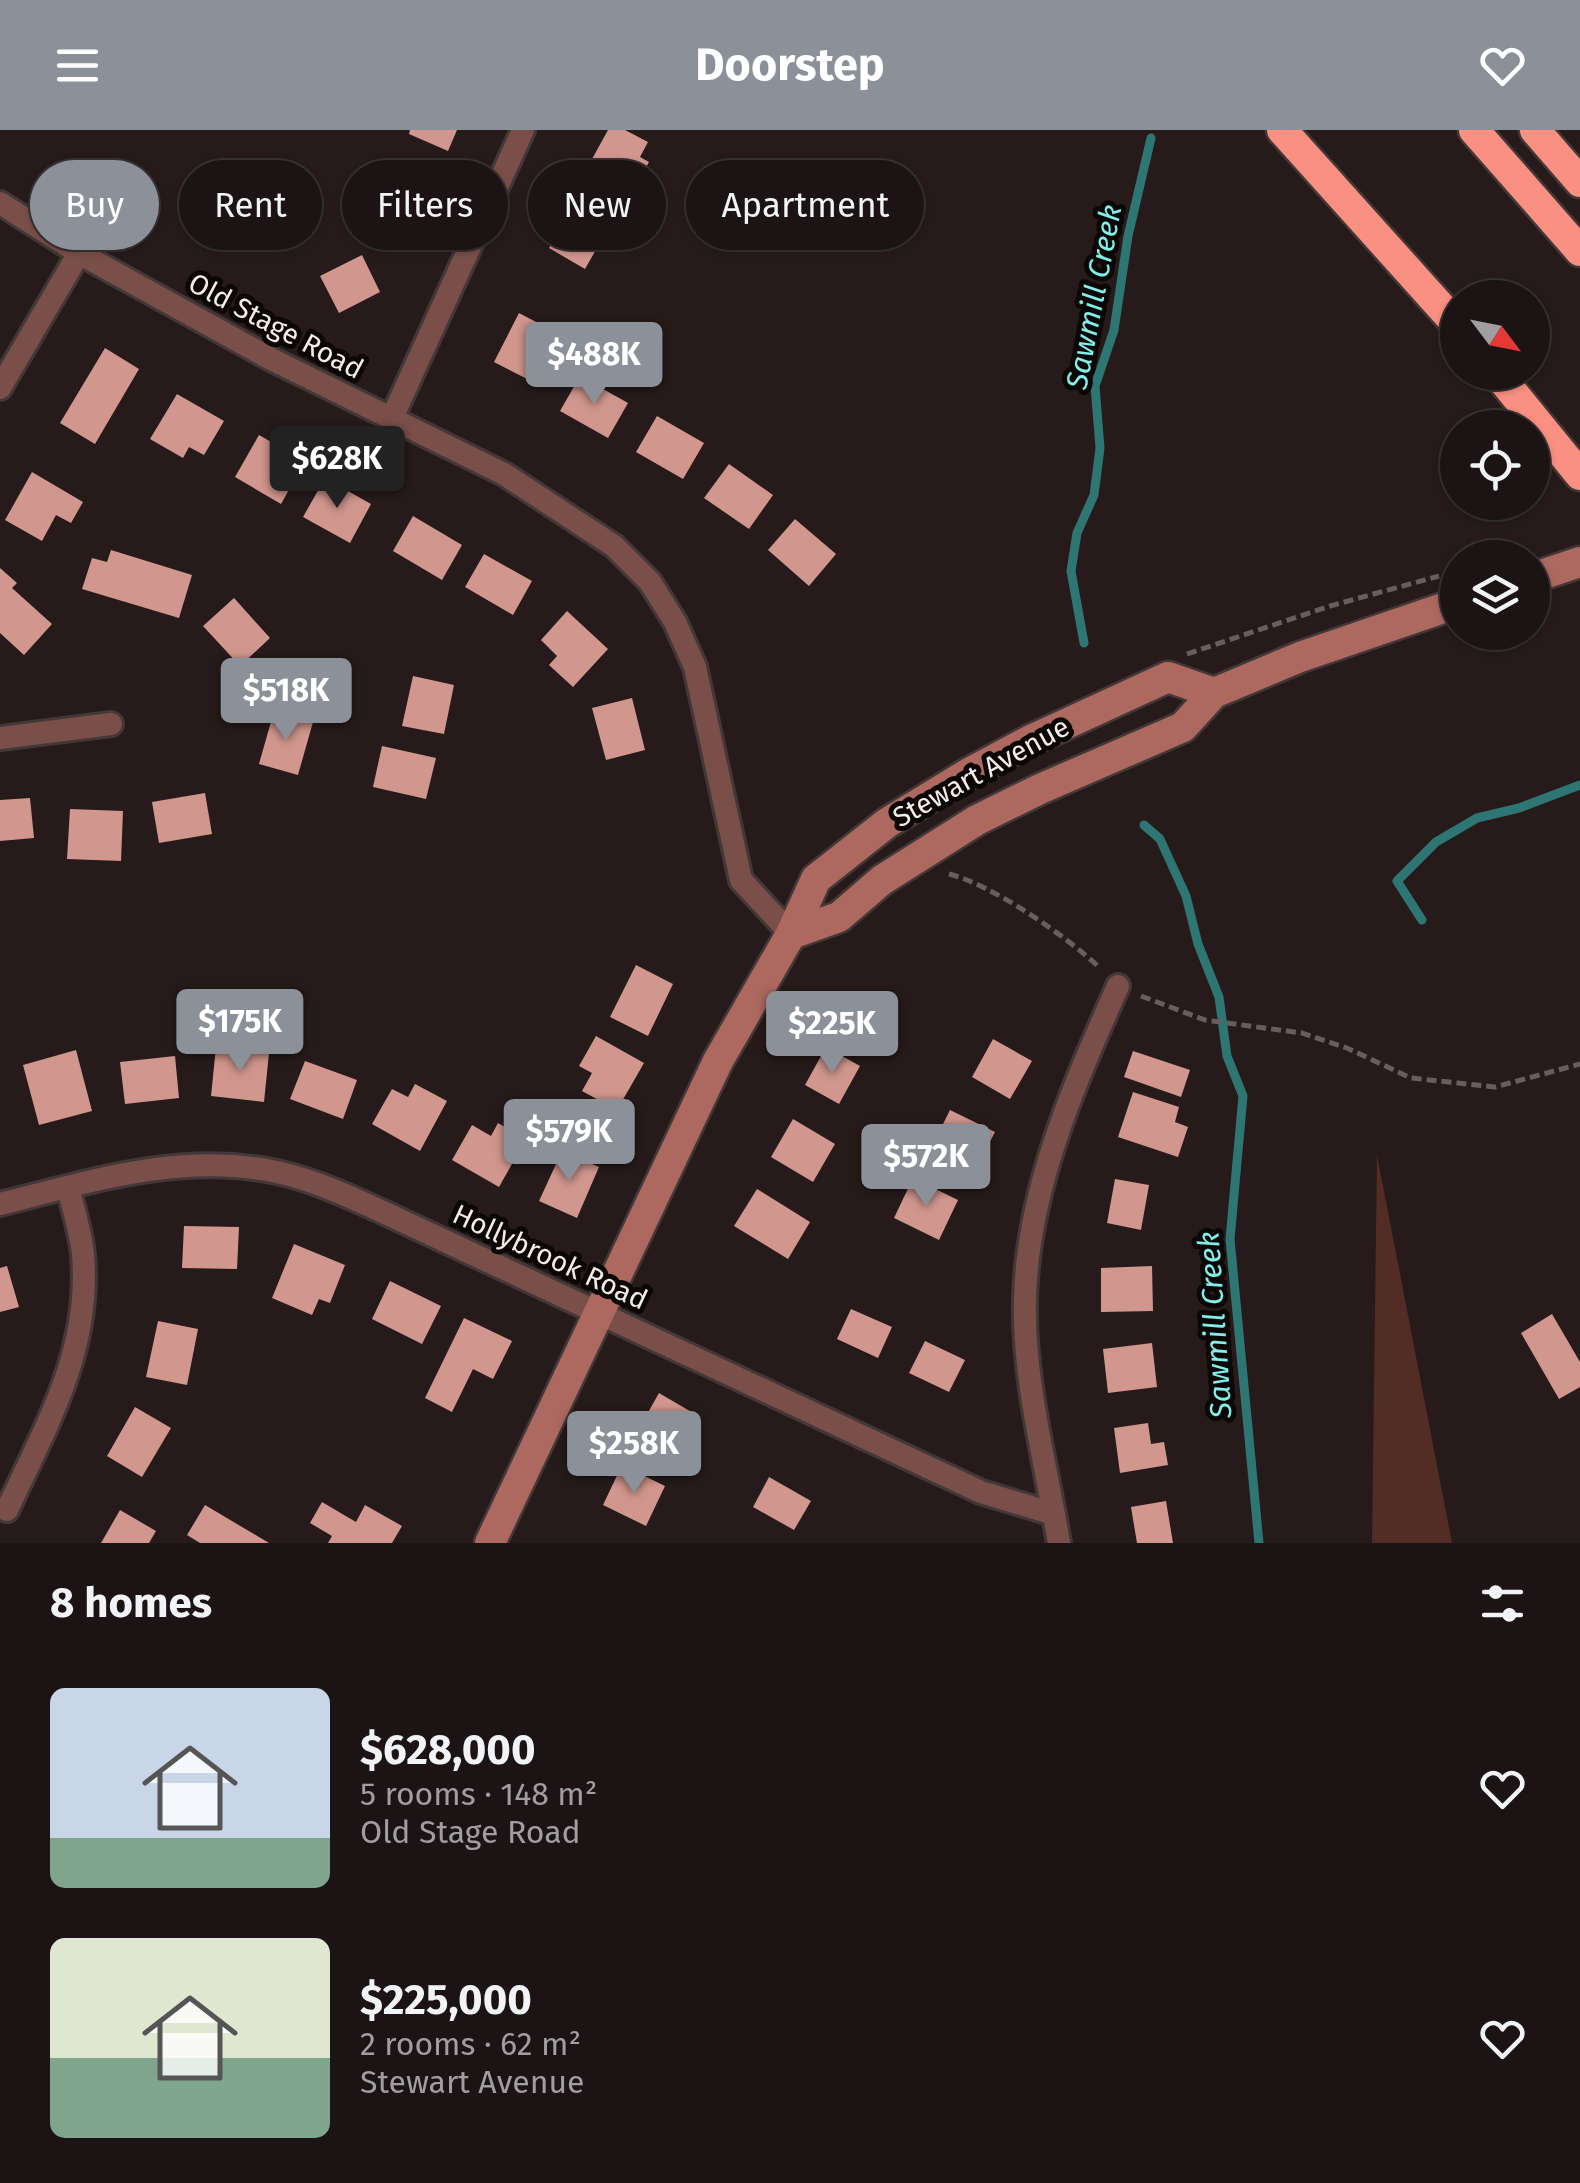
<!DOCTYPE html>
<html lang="en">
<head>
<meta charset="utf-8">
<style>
	body { margin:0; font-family:"Fira Sans",sans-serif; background:#251d1d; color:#f1f3f6; height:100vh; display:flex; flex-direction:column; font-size:38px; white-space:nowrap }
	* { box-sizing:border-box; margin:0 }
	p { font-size:32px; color:#a09ea0 }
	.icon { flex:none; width:55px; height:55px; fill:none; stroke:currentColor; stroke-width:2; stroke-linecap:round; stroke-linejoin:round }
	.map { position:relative; height:1413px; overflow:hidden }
	.drawer { display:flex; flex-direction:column; background:#1c1414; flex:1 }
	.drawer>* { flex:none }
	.banner { position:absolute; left:30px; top:30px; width:1000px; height:90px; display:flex; gap:20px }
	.needle { width:65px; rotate:122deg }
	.controls { position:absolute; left:1440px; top:150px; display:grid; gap:20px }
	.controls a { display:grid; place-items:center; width:110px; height:110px; border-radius:50%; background:#1c1414; box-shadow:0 2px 8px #0004,0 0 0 2px #3a3334; font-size:50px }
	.price { position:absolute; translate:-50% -85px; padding:0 22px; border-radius:10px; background:#8c9099; color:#fff; font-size:32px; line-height:65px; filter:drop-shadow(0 2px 5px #0008) }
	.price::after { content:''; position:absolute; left:50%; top:60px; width:30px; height:22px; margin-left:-15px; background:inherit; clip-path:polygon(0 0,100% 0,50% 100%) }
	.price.on { background:#222; color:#fff }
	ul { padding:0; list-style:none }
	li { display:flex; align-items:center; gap:30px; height:250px; padding:0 50px }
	li span { display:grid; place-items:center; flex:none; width:280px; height:200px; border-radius:15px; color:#555 }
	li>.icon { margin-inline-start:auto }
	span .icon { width:120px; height:120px; fill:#fffc; stroke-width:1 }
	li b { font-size:42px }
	h2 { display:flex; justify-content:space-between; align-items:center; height:120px; padding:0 50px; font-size:42px }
	.tag { padding:0 35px; border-radius:45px; background:#1c1414; box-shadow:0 2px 8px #0004,0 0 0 2px #3a3334; font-size:35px; line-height:90px }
	.tag.on { background:#8c9099; color:#fff }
	header { display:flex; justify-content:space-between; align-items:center; height:130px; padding:0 50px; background:#8c9099; color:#fff; font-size:45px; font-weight:700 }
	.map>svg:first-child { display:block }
	.green { fill:#542c26 }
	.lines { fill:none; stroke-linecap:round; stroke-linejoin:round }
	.stream { stroke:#2e7673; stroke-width:9 }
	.building { fill:#d1978e }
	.street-casing { stroke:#433837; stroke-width:28 }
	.secondary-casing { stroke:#433837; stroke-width:35 }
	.highway-casing { stroke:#433837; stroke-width:35 }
	.path { stroke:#685f5d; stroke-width:5; stroke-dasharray:10 5; stroke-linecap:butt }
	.street { stroke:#7a4f49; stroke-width:22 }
	.secondary { stroke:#ad6960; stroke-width:30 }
	.highway { stroke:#fa9081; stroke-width:30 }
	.labels { text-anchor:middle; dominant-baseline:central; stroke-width:10; stroke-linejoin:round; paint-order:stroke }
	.street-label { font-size:28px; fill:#f3ecea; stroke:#0c0707 }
	.water-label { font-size:30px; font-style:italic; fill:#82efea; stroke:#0c0707 }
</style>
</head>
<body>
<header><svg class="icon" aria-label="menu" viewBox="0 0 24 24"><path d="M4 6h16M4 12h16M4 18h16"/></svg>Doorstep<svg class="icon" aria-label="heart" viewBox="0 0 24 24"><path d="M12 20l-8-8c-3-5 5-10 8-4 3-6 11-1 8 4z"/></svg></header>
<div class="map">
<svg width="1580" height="1413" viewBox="0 0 1580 1413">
	<rect width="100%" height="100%" fill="#261b1a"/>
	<path class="green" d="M1377 1025 1452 1413H1372Z"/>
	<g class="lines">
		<path class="stream" d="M1084 513 1071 441 1077 403 1094 365 1100 318 1095 256 1114 200 1128 106 1151 8
			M1144 695 1160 709 1186 766 1198 814 1219 867 1227 926 1243 966 1230 1109 1259 1413
			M1422 790 1397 751 1436 712 1477 688 1519 678 1580 655"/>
	</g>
	<path class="building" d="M410 0H457L448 21 409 4Z
		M608 0H625L648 12 640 27 649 32 631 64 586 40Z
		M392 38 430 55 408 105 370 88Z
		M577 70 613 90 585 139 549 118Z
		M362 125 380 162 339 183 320 146Z
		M519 183 555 202 531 251 494 232Z
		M105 218 139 239 95 314 60 293Z
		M580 246 628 273 608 308 560 281Z
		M177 264 224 291 204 325 189 317 183 328 150 309Z
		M657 286 704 313 683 349 636 322Z
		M259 305 305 331 281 374 235 347Z
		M729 334 773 365 749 399 704 368Z
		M32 342 83 372 71 393 56 385 42 411 5 390Z
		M325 348 371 374 350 413 303 387Z
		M413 386 462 415 442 450 393 421Z
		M795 389 836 424 809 456 768 420Z
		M111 420 192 445 179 488 82 459 92 428 107 432Z
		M484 424 532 451 513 485 465 457Z
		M0 438 17 453 12 458 52 494 24 525 0 503Z
		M234 468 270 508 240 536 203 496Z
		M567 481 608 519 573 557 549 535 557 526 541 510Z
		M413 546 454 555 444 604 402 596Z
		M632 568 645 620 606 630 592 578Z
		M274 581 313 592 298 645 259 634Z
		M382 616 436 628 426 669 373 657Z
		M205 663 212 704 159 713 152 672Z
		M30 668 34 708 0 711V670Z
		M70 679 123 681 121 731 67 729Z
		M636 835 673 854 648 906 610 887Z
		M596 906 644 933 617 980 582 961 592 943 579 936Z
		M993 909 1032 931 1010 969 972 947Z
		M216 917 269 923 264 972 211 966Z
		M826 917 860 936 839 974 805 955Z
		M76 920 92 981 39 995 23 935Z
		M1133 921 1190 940 1181 967 1124 947Z
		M175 926 179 968 125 974 120 932Z
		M305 931 357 950 343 989 290 969Z
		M415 954 447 971 420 1021 372 994 392 959 408 967Z
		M1133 962 1179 977 1175 992 1188 997 1178 1027 1118 1007Z
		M563 979 587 993 575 1015 550 1001Z
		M950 980 995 1002 976 1039 931 1018Z
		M793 989 835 1014 813 1052 771 1027Z
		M498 993 526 1009 499 1057 452 1030 472 995 491 1006Z
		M562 1021 599 1037 577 1088 539 1071Z
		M913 1048 958 1070 939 1110 894 1088Z
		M1115 1049 1149 1055 1141 1100 1107 1093Z
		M757 1059 810 1092 788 1129 734 1096Z
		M184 1096 239 1097 237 1139 182 1138Z
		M294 1114 345 1135 330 1173 319 1169 312 1185 272 1168Z
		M7 1136 19 1177 0 1182V1138Z
		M1152 1136 1153 1181 1101 1182V1138Z
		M390 1151 441 1176 422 1214 372 1189Z
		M851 1179 892 1197 878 1228 837 1209Z
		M1552 1184 1580 1232V1257L1559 1269 1521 1203Z
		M464 1188 512 1211 493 1249 473 1239 452 1282 425 1268Z
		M158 1191 198 1199 187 1255 146 1247Z
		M925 1211 965 1230 949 1262 909 1243Z
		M1152 1213 1157 1257 1108 1263 1103 1219Z
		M659 1263 700 1287 678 1325 637 1302Z
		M135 1277 171 1298 142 1347 107 1326Z
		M1148 1293 1151 1314 1164 1312 1168 1335 1120 1343 1114 1298Z
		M622 1335 665 1356 646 1396 603 1375Z
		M769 1347 811 1371 794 1400 753 1377Z
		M1166 1371 1173 1413H1137L1131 1377Z
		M322 1372 356 1392 365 1375 402 1396 392 1413H328L332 1406 310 1393Z
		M205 1375 269 1413H200L187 1405Z
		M120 1380 156 1401 149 1413H101Z"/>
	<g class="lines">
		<g class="street-casing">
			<path id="street" d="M0 73 79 123 271 229 504 344 614 416 650 452 675 492 695 537 741 750 791 804
				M0 258 79 123
				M391 290 523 0
				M0 608 111 594
				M0 1074C88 1052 175 1024 267 1040 307 1047 346 1065 383 1082L981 1362 1054 1384
				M7 1380C46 1296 91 1221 83 1125 81 1102 73 1079 68 1057
				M1059 1413C1046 1334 1023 1251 1025 1170 1027 1060 1074 955 1118 856"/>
		</g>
		<g class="secondary-casing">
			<path id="secondary" d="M1532 448 1580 432
				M791 804 839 787 882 750 977 690 1040 659 1183 597 1214 563 1300 527 1458 473
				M490 1413 718 931 791 804 816 749 887 693 969 643 1029 611 1168 547 1214 563"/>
		</g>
		<g class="highway-casing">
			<path id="highway" d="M1282 0 1458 196
				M1474 0 1580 121
				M1535 0 1580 52
				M1496 242 1580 345"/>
		</g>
		<path class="path" d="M1501 428 1516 423
			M1187 524 1330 476 1439 446
			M949 744C993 755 1066 806 1100 838
			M1141 866 1205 890 1302 903 1347 918 1411 948 1495 957 1580 934"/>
		<use href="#street" class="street"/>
		<use href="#secondary" class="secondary"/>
		<use href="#highway" class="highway"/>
	</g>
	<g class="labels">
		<g class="street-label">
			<text transform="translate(276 196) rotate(28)">Old Stage Road</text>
			<text transform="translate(981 642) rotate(-29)">Stewart Avenue</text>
			<text transform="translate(550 1127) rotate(25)">Hollybrook Road</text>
		</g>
		<g class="water-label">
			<text transform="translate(1094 167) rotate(-79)">Sawmill Creek</text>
			<text transform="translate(1215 1195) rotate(-94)">Sawmill Creek</text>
		</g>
	</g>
</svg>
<div class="controls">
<a><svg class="needle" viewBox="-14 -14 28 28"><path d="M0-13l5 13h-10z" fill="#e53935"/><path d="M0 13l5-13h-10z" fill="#a09ea0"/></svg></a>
<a><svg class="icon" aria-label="locate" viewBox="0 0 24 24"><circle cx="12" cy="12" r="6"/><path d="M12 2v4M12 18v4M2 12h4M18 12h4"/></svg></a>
<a><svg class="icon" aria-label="layers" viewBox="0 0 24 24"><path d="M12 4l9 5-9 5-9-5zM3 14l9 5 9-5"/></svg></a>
</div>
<b class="price" style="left:594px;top:277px">$488K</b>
<b class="price on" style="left:337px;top:381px">$628K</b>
<b class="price" style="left:286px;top:613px">$518K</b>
<b class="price" style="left:240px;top:944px">$175K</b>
<b class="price" style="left:832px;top:946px">$225K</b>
<b class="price" style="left:569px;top:1054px">$579K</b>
<b class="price" style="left:926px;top:1079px">$572K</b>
<b class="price" style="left:634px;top:1366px">$258K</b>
<div class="banner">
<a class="tag on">Buy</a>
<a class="tag">Rent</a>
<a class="tag">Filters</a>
<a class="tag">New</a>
<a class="tag">Apartment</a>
</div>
</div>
<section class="drawer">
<h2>8 homes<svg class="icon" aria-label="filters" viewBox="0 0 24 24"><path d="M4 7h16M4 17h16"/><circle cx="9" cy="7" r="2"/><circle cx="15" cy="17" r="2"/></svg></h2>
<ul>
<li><span style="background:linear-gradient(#c9d6e8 75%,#7fa58c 0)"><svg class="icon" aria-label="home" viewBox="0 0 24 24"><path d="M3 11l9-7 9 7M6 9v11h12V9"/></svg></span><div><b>$628,000</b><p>5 rooms · 148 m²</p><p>Old Stage Road</p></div><svg class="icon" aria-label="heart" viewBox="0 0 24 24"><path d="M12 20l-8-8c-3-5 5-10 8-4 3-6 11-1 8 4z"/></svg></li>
<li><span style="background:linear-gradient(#dfe7d0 60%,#7fa58c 0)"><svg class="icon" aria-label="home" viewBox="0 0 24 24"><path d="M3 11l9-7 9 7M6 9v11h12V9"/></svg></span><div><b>$225,000</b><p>2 rooms · 62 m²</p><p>Stewart Avenue</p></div><svg class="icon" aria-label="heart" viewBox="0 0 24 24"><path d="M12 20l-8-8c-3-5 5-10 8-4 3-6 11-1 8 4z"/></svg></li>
</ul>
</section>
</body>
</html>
